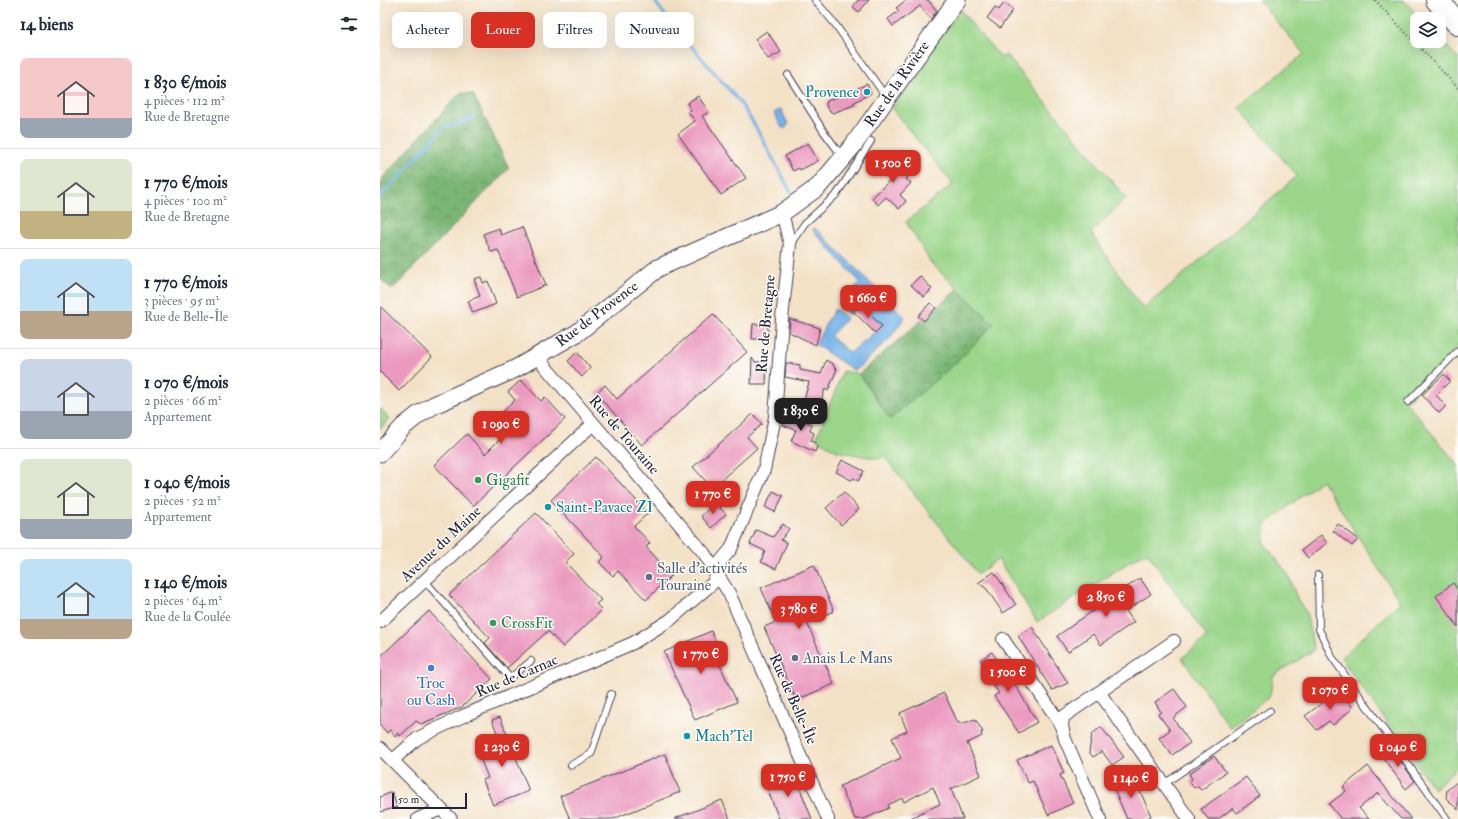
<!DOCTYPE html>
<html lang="fr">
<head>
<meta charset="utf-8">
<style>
	body { margin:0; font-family:"IM FELL Double Pica",serif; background:#f2f2f3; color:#1f2937; height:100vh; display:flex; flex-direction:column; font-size:15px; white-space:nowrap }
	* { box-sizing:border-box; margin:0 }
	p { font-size:13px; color:#747a83 }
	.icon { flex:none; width:22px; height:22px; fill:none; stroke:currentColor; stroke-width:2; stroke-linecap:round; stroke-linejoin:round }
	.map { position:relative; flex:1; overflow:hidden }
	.sheet { display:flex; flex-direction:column; background:#fff; width:380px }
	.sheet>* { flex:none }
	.banner { position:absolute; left:12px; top:12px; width:380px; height:36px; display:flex; gap:8px }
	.tools { position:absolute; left:1030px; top:12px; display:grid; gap:8px }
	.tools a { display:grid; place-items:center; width:36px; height:36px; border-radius:8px; background:#fff; box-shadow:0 4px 16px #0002; font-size:20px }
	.scale { position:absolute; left:12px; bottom:10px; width:75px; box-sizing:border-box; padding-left:4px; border:2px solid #22223b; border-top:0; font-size:11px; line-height:14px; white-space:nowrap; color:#22223b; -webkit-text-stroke:3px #fdfcf7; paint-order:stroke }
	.price { position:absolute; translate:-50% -34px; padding:0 9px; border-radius:8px; background:#d93025; color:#fff; font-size:13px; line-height:26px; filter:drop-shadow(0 1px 2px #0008) }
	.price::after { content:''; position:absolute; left:50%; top:24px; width:12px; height:9px; margin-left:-6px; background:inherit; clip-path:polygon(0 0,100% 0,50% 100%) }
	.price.active { background:#222; color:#fff }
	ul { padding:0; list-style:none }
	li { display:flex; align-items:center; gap:12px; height:100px; padding:0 20px }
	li+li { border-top:1px solid #e0e1e3 }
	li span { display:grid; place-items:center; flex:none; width:112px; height:80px; border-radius:8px; color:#555 }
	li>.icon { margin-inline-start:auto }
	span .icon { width:48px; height:48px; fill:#fffc; stroke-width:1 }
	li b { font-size:17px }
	h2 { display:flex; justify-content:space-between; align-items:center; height:48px; padding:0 20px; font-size:17px }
	.tag { padding:0 14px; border-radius:8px; background:#fff; box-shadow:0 4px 16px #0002; font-size:14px; line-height:36px }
	.tag.active { background:#d93025; color:#fff }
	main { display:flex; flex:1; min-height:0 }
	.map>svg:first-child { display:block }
	.grass { fill:#9ad589; stroke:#5e7c62 }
	.forest { fill:url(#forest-crowns); stroke:#4e6c58 }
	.water { fill:#75b2e8; stroke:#4c6a92 }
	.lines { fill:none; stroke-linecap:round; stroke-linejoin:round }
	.stream { stroke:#75b2e8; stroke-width:3 }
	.building { fill:#eb9abf }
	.lane-casing { stroke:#413f50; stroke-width:8 }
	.street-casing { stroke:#413f50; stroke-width:14 }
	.secondary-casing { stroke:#413f50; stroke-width:19 }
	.highway-casing { stroke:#413f50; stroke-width:24 }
	.path { stroke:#413f50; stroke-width:2; stroke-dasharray:1 3; stroke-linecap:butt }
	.lane { stroke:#fff; stroke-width:6 }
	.street { stroke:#fff; stroke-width:12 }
	.secondary { stroke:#fff; stroke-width:17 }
	.highway { stroke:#fff; stroke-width:22 }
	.culture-dot { fill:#0f9aa8; stroke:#fdfcf7; stroke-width:1.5 }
	.leisure-dot { fill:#2e9e5b; stroke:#fdfcf7; stroke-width:1.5 }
	.service-dot { fill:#5c6f8a; stroke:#fdfcf7; stroke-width:1.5 }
	.shop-dot { fill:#3f7fe0; stroke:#fdfcf7; stroke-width:1.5 }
	.labels { text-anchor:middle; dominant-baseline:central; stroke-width:3; stroke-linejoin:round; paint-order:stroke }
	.street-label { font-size:15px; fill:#22223b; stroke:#fdfcf7 }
	.culture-label { font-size:15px; fill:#0d838f; stroke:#fdfcf7; text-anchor:start }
	.leisure-label { font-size:15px; fill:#27864d; stroke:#fdfcf7; text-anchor:start }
	.service-label { font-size:15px; fill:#4e5e75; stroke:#fdfcf7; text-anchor:start }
	.shop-label { font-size:15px; fill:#366cbe; stroke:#fdfcf7 }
</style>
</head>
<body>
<main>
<section class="sheet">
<h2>14 biens<svg class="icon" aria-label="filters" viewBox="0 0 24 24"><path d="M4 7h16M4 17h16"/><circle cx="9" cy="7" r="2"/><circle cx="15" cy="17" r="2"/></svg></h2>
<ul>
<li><span style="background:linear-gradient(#f6c9c9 75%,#9aa5b1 0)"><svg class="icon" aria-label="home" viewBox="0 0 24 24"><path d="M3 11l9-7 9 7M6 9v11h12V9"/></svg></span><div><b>1 830 €/mois</b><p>4 pièces · 112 m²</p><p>Rue de Bretagne</p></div></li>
<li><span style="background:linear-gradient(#dfe7d0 65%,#c2b280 0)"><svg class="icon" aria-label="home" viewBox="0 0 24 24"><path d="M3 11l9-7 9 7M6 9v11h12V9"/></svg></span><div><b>1 770 €/mois</b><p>4 pièces · 100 m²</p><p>Rue de Bretagne</p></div></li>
<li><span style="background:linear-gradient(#bfe0f5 65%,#b9a48a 0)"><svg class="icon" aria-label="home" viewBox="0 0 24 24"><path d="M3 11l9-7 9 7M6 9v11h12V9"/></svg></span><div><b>1 770 €/mois</b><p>3 pièces · 95 m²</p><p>Rue de Belle-Île</p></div></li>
<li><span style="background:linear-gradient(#c9d6e8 65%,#9aa5b1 0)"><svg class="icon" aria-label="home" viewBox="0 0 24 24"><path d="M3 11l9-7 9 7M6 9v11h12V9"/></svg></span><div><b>1 070 €/mois</b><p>2 pièces · 66 m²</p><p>Appartement</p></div></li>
<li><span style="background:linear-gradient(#dfe7d0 75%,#9aa5b1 0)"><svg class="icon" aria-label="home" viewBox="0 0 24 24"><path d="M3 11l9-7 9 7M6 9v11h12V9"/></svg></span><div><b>1 040 €/mois</b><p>2 pièces · 52 m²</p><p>Appartement</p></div></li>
<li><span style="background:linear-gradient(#bfe0f5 75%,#b9a48a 0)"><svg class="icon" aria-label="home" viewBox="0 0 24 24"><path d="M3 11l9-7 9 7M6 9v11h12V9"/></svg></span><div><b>1 140 €/mois</b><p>2 pièces · 64 m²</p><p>Rue de la Coulée</p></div></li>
</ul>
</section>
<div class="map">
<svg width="1078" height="819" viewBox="0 0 1078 819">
	<defs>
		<pattern id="forest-crowns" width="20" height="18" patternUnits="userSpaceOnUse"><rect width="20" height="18" fill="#7bb675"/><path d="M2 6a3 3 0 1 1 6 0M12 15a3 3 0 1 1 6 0" fill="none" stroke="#649461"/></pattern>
	</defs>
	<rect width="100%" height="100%" fill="#fdfcf7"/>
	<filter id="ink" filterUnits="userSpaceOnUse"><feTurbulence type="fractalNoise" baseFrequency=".025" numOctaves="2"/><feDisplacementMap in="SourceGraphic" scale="8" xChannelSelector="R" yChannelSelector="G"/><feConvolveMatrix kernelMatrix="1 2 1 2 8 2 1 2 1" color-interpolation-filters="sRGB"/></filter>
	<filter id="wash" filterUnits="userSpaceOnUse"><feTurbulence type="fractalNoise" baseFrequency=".012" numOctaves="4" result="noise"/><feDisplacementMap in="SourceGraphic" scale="16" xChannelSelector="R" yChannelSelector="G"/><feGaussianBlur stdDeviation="0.9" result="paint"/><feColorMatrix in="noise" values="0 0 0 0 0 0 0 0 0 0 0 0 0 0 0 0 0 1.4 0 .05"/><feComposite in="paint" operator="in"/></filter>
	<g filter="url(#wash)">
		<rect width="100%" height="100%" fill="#f3e1c6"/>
		<path class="grass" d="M879 0H1024L1041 19H1037V41H1059V38L1078 58V346L1026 402 1078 465V766L1054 789 961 658 1020 602 942 480 886 524 884 543 908 574 918 601 926 612 934 650 893 676 890 696 850 728 802 658 827 637 768 553 757 557 657 622 618 559 598 574 504 456 499 459 457 451 436 439 463 371 479 374 510 419 614 324 552 264 526 222 573 184 512 109 555 44 580 10 621 58 626 55 746 198 711 233 763 309 917 176 859 107 924 54Z
			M0 408 9 418 0 429Z"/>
		<path class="forest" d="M80 93 93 94 129 168 12 290 0 278V181Z
			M578 289 614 324 578 361 510 419 479 374Z"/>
		<path class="water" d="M401 109 408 124 406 128H402L394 113Z
			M434 227 525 317 510 338 475 371 436 345 446 323 455 309 467 318 450 336 470 353 502 326 479 305 469 315 459 306 480 282 433 231Z"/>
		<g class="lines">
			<path class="stream" d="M274 0 306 44 311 46 359 101 374 124 411 192
				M0 197 65 126H73L94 117"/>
		</g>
		<g id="blocks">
			<path class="building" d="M478 0H489L479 12 473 7Z
				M526 0H548L557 11 551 19 540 6 513 26 508 19 519 11 516 8Z
				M624 3 633 10 620 28 607 18 615 7 619 10Z
				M387 31 401 52 388 59 375 39Z
				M487 84 491 93 473 103 474 105 453 113 448 110 446 105 447 101Z
				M318 96 329 112 322 116 366 178 341 195 298 134 315 121 308 112 311 110 307 103Z
				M428 143 438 161 420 170 419 168 413 171 405 156Z
				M508 155 525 171 524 173 528 177 526 179 531 183 520 195 526 201 519 209 506 197 498 205 492 198 513 177 499 164Z
				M142 227 166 285 137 297 118 250 111 252 103 234 119 228 121 235Z
				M540 276 552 289 544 297 531 285Z
				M101 277 103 283 108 281 116 304 93 313 88 301 100 296 94 279Z
				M550 303 556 308 544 321 538 316Z
				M479 305 502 326 495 333 473 311Z
				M0 306 52 357 19 391 0 372Z
				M333 314 367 352 262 445 216 393 225 385 237 399Z
				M410 319 440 328 436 345 409 332Z
				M373 324 388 325V339H372Z
				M197 352 210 368 202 377 188 361Z
				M372 358 375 362H387L386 384H371Z
				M446 360 454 365V368L457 369 448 391 445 389 439 407 423 404 429 382 405 377 406 363 420 365V370L441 374Z
				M1064 374 1070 381 1056 395 1066 406 1059 413 1042 395Z
				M141 380 161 401 165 397 185 419 93 506 54 465 87 434 105 454 126 433 114 420 135 400 128 392Z
				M373 414 382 424 367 437 377 448 332 488 313 467Z
				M408 414 432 424 430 431 434 433 431 441 438 444 435 452 411 441 416 430 403 425Z
				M216 457 268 513 254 526 270 543 266 547 292 575 266 600 238 571 233 576 219 562 224 557 171 500Z
				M462 460 484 471 478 481 474 478 471 480 456 472Z
				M393 491 403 496 395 512 385 507Z
				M464 492 479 509 461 525 446 508Z
				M335 503 346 514 331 528 321 516Z
				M156 513 194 554 185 562 221 600 216 604 222 610 183 647 168 631 127 668 105 643 110 638 69 595Z
				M403 524 409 529 401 540 407 543 396 569 381 562 385 551 370 544 376 530 393 537Z
				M958 524 978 539 972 546 953 531Z
				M941 535 947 543 928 558 922 550Z
				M434 565 454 611 427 623 454 684 416 700 384 627 396 622 381 588Z
				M614 572 636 605 623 613 606 588 598 583Z
				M760 578 771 594 746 611 754 622 721 645 713 634 688 652 677 636Z
				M1073 583 1078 590V627L1056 596Z
				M49 611 112 679 82 707 41 724 36 721 20 736 18 733 15 736 10 730 7 733 0 725V657Z
				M652 627 688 683 672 690 638 636Z
				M331 631 344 658 338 661 357 702 315 720 284 652Z
				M612 652 621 665 628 660 636 672 630 676 657 722 639 733 614 696 619 693 605 674 608 672 600 660Z
				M794 689 807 707 793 718 810 743 792 755 779 738 790 730 778 714 781 712 775 702Z
				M959 690 973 708 953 725 949 721 937 730 925 716Z
				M564 693 578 723H584L595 719 603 732H601L602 736 587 743 601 775 571 789 583 819H528L560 804 553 787 524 802 522 798 508 805 509 808 484 819H475L460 786 521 758 512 738 527 731 520 713Z
				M120 717 149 791 113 805 103 780 108 778 96 748 119 738 112 720Z
				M721 727 744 757 732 765 722 751 713 757 709 752 712 734Z
				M671 745 684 773 680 775 693 803 668 815 653 781 648 783 637 760Z
				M1011 748 1035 781 1026 789 1001 755Z
				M285 754 300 792 233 819H190L180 796Z
				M834 756 846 772 821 790 817 786 814 788 809 781 812 779 809 774Z
				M988 766 1005 787 1031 819H1021L998 793 979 808 989 819H961L949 804 966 791 963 787Z
				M413 771 432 819H399L385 783Z
				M753 775 771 816 765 819H747L732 784Z
				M866 777 880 796 857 813 853 808 838 819H828L821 809Z
				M1078 781V810L1066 798 1067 790Z
				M12 792 17 807 0 812V797Z
				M342 800 350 819H294Z"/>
		</g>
	</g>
	<g filter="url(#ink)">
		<use href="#blocks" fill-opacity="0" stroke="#413f50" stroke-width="1"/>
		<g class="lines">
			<g class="lane-casing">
				<path id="lane" d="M435 0 455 24 506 97
					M408 75 444 132 462 156
					M411 243 425 223 457 194 491 141
					M1028 402 1078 351
					M938 575 939 629 952 657 1067 819
					M45 581 130 678 151 661
					M191 765 211 754 231 694
					M784 784 890 711"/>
			</g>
			<g class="street-casing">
				<path id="street" d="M157 357 324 553 349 593 448 819
					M0 622 213 424
					M623 639 682 726
					M719 692 809 819
					M0 748 71 819
					M13 760 38 738 83 716 253 643 290 620 334 582 340 562 351 549 384 470 395 417 402 319 410 244 402 213
					M38 819 61 809
					M720 819 685 739 682 726 683 717 794 641"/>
			</g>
			<g class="secondary-casing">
				<path id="secondary" d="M0 453 23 427 38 415 54 405 135 369 197 333 278 268 402 213 438 187 472 147 577 0"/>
			</g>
			<g class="highway-casing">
				<path id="highway" d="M1057 0 1078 24"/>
			</g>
			<path class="path" d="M995 0 1078 88"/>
			<use href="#lane" class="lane"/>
			<use href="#street" class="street"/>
			<use href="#secondary" class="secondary"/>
			<use href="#highway" class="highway"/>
		</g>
	</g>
	<g class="culture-dot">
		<circle cx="487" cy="92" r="4"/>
		<circle cx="168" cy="507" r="4"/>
		<circle cx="307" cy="736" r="4"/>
	</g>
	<g class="leisure-dot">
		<circle cx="98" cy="480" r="4"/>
		<circle cx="113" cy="623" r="4"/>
	</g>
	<g class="service-dot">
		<circle cx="269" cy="577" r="4"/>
		<circle cx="415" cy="658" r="4"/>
	</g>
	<circle class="shop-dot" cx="51" cy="668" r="4"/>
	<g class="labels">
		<g class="street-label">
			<text transform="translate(517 84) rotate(-55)">Rue de la Rivière</text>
			<text transform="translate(217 314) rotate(-37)">Rue de Provence</text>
			<text transform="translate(386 324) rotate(-85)">Rue de Bretagne</text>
			<text transform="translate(244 435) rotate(49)">Rue de Touraine</text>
			<text transform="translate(61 544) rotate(-43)">Avenue du Maine</text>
			<text transform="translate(137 676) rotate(-23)">Rue de Carnac</text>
			<text transform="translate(413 699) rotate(66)">Rue de Belle-Île</text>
		</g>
		<g class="culture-label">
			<text x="479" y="92" text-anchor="end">Provence</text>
			<text x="176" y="507">Saint-Pavace ZI</text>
			<text x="315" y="736">Mach’Tel</text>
		</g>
		<g class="leisure-label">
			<text x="106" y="480">Gigafit</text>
			<text x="121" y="623">CrossFit</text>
		</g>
		<g class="service-label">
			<text x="277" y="568">Salle d'activités<tspan x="277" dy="17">Touraine</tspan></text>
			<text x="423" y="658">Anais Le Mans</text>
		</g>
		<g class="shop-label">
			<text x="51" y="683">Troc<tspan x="51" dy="17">ou Cash</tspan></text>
		</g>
	</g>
</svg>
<div class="tools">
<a><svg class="icon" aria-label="layers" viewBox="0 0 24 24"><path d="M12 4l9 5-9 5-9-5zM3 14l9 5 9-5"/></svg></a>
</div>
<div class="scale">50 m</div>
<b class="price" style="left:513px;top:184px">1 500 €</b>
<b class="price" style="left:488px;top:319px">1 660 €</b>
<b class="price active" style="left:421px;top:432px">1 830 €</b>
<b class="price" style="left:121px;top:445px">1 090 €</b>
<b class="price" style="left:333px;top:515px">1 770 €</b>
<b class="price" style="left:726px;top:618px">2 850 €</b>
<b class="price" style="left:419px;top:630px">3 780 €</b>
<b class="price" style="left:321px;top:675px">1 770 €</b>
<b class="price" style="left:628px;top:693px">1 500 €</b>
<b class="price" style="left:950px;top:711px">1 070 €</b>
<b class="price" style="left:122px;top:768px">1 230 €</b>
<b class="price" style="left:1018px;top:768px">1 040 €</b>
<b class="price" style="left:408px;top:798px">1 750 €</b>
<b class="price" style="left:751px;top:799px">1 140 €</b>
<div class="banner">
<a class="tag">Acheter</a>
<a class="tag active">Louer</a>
<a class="tag">Filtres</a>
<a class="tag">Nouveau</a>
</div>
</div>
</main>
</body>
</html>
